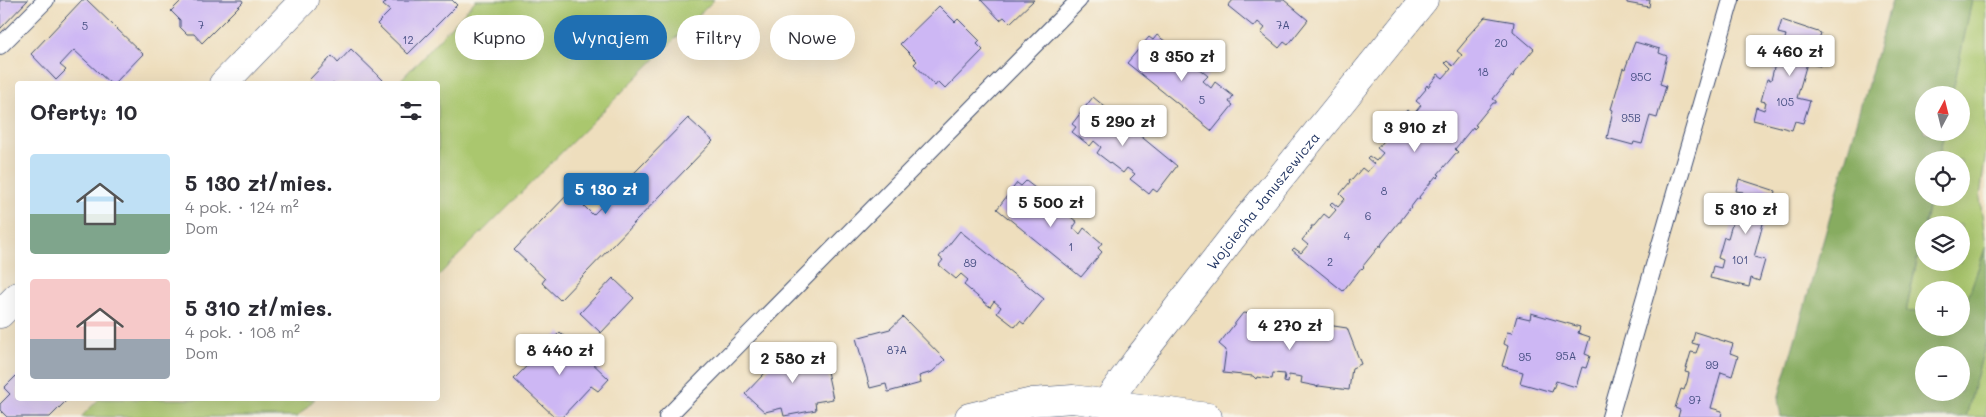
<!DOCTYPE html>
<html lang="pl">
<head>
<meta charset="utf-8">
<style>
	body { margin:0; font-family:Mali,sans-serif; background:#f2f2f3; color:#2b2b33; height:100vh; display:flex; flex-direction:column; font-size:19px; white-space:nowrap }
	* { box-sizing:border-box; margin:0 }
	p { font-size:16px; color:#7c7c81 }
	.icon { flex:none; width:28px; height:28px; fill:none; stroke:currentColor; stroke-width:2; stroke-linecap:round; stroke-linejoin:round }
	.map { position:relative; flex:1; overflow:hidden }
	.details { position:absolute; left:15px; top:81px; width:425px; height:320px; display:flex; flex-direction:column; background:#fff; border-radius:5px; box-shadow:0 5px 20px #0002 }
	.details>* { flex:none }
	.hud { position:absolute; left:455px; top:15px; width:475px; height:45px; display:flex; gap:10px }
	.needle { width:32px; rotate:7deg }
	.controls { position:absolute; left:1915px; top:86px; display:grid; gap:10px }
	.controls a { display:grid; place-items:center; width:55px; height:55px; border-radius:50%; background:#fff; box-shadow:0 5px 20px #0002; font-size:25px }
	.price { position:absolute; translate:-50% -42px; padding:0 11px; border-radius:5px; background:#fff; color:#222; font-size:16px; line-height:32px; filter:drop-shadow(0 1px 2px #0008) }
	.price::after { content:''; position:absolute; left:50%; top:30px; width:15px; height:11px; margin-left:-8px; background:inherit; clip-path:polygon(0 0,100% 0,50% 100%) }
	.price.selected { background:#1f6fb2; color:#fff }
	ul { padding:0; list-style:none }
	li { display:flex; align-items:center; gap:15px; height:125px; padding:0 15px }
	li span { display:grid; place-items:center; flex:none; width:140px; height:100px; border-radius:5px; color:#555 }
	li>.icon { margin-inline-start:auto }
	span .icon { width:60px; height:60px; fill:#fffc; stroke-width:1 }
	li b { font-size:21px }
	h2 { display:flex; justify-content:space-between; align-items:center; height:60px; padding:0 15px; font-size:21px }
	.chip { padding:0 18px; border-radius:22px; background:#fff; box-shadow:0 5px 20px #0002; font-size:18px; line-height:45px }
	.chip.selected { background:#1f6fb2; color:#fff }
	.map>svg:first-child { display:block }
	.green { fill:#aac76e; stroke:#627b66 }
	.forest { fill:#87ac61; stroke:#516e60; fill-rule:evenodd }
	.building { fill:#cdb7f4 }
	.lines { fill:none; stroke-linecap:round; stroke-linejoin:round }
	.service-casing { stroke:#3b496c; stroke-width:18 }
	.minor-casing { stroke:#3b496c; stroke-width:29 }
	.service { stroke:#fff; stroke-width:16 }
	.minor { stroke:#fff; stroke-width:28 }
	.labels { text-anchor:middle; dominant-baseline:central; stroke-width:4.5; stroke-linejoin:round; paint-order:stroke }
	.number-label { font-size:11px; fill:#485184 }
	.street-label { font-size:14px; fill:#1b2f5e; stroke:#f7f3e8 }
</style>
</head>
<body>
<div class="map">
<svg width="1986" height="417" viewBox="0 0 1986 417">
	<rect width="100%" height="100%" fill="#f7f3e8"/>
	<filter id="ink" filterUnits="userSpaceOnUse"><feTurbulence type="fractalNoise" baseFrequency=".02" numOctaves="2"/><feDisplacementMap in="SourceGraphic" scale="10" xChannelSelector="R" yChannelSelector="G"/><feConvolveMatrix kernelMatrix="1 2 1 2 8 2 1 2 1" color-interpolation-filters="sRGB"/></filter>
	<filter id="wash" filterUnits="userSpaceOnUse"><feTurbulence type="fractalNoise" baseFrequency=".0096" numOctaves="4" result="noise"/><feDisplacementMap in="SourceGraphic" scale="20" xChannelSelector="R" yChannelSelector="G"/><feGaussianBlur stdDeviation="1.12" result="paint"/><feColorMatrix in="noise" values="0 0 0 0 0 0 0 0 0 0 0 0 0 0 0 0 0 1.4 0 .05"/><feComposite in="paint" operator="in"/></filter>
	<g filter="url(#wash)">
		<rect width="100%" height="100%" fill="#eedebd"/>
		<path class="green" d="M476 0H714L438 276V84H397Z
			M1972 0H1986V152L1980 197 1986 246 1964 309H1961V290H1924V311L1906 312 1924 229V262H1961V225H1925L1930 198H1961V160H1938L1944 133 1961 132V95H1952Z
			M1986 341V417H1966Z
			M99 399H315L297 417H81Z"/>
		<path class="forest" d="M1892 0H1972L1952 95H1924V132L1944 133 1938 160H1924V198H1930L1906 312 1924 311V328H1961V309H1964L1986 246V341L1966 417H1781L1778 399ZM1924 355H1961V392H1924Z"/>
		<g id="blocks">
			<path class="building" d="M0 0H28L0 29Z
				M82 0H87L143 54 114 84H111L74 50 60 65 66 70 56 80 31 54Z
				M182 0H242L243 2 202 43 194 34H187L180 27V20L171 11Z
				M388 0H452L457 5 408 54 377 24 390 11 383 5Z
				M981 0H1034L1010 23 1004 17 1000 20Z
				M1233 0H1284L1308 20 1288 45 1284 42 1279 48 1261 33 1265 28 1258 22 1254 27 1228 6Z
				M1627 0H1650L1649 7 1627 3Z
				M939 6 955 22 958 19 980 41 977 44 983 50 945 89 938 82 935 86 914 64 917 61 900 44Z
				M1485 17 1514 22 1513 31 1534 49 1514 73 1513 77 1512 76 1493 99 1496 101V103H1493L1475 125 1477 126 1474 129 1473 127 1455 149 1458 152 1455 154 1438 174 1440 175 1437 178 1436 176 1419 197 1420 199H1417L1401 220V222H1399L1382 243 1381 247 1380 245 1363 266 1364 267 1362 269 1361 268 1343 291 1292 250 1294 248 1301 253 1308 245 1302 240 1312 228 1311 226H1314L1324 214 1329 218 1336 210 1330 204 1332 202 1338 207 1345 199 1340 194 1350 182 1349 181 1350 179 1352 180 1362 168 1367 172 1374 164 1367 158 1369 156 1376 161 1383 153 1377 148 1387 136 1386 135 1388 133 1389 134 1399 122 1404 126 1411 117 1405 112 1407 110 1413 115 1421 105 1416 101 1426 89 1425 88 1427 85 1428 87 1438 74 1443 78 1451 69 1445 63 1447 61 1453 66 1462 55 1457 51 1467 39 1466 38Z
				M1782 20 1821 33 1818 42 1826 44 1820 66 1807 63 1797 98 1810 101 1803 123 1795 121 1792 130 1753 120 1756 107 1764 110 1766 102 1761 101 1767 79 1771 80 1775 64 1772 63 1778 41 1784 42 1786 35 1778 33Z
				M1157 35 1175 49 1170 54 1178 60 1182 55 1208 76 1203 81 1211 88 1215 82 1233 96 1229 102 1233 105 1212 131 1127 63 1149 37 1153 40Z
				M1635 42 1660 49 1659 53 1667 56 1660 84 1666 86 1657 118 1650 116 1642 144 1634 142 1633 145 1607 138 1613 110 1611 109 1617 89 1623 68 1625 69Z
				M351 49 383 80 380 84H312L309 80 332 56 338 63Z
				M1093 97 1177 166 1157 192 1153 189 1149 194 1130 179 1135 174 1127 168 1123 173 1097 153 1101 147 1094 141 1090 146 1072 132 1076 127 1072 124Z
				M688 118 713 141 560 300 542 283 545 279 514 250 570 192 593 215Z
				M1739 179 1776 191 1774 200 1782 203 1776 223 1764 220 1754 257 1765 260 1759 281 1751 278 1749 287 1710 278 1713 266 1721 268 1723 260 1718 258 1724 237 1728 238 1733 221H1729L1735 200 1741 201 1743 192 1736 191Z
				M1026 181 1044 195 1039 201 1047 207 1051 201 1077 222 1073 228 1080 234 1084 228 1102 243 1098 248 1102 252 1081 277 997 209 1017 183 1021 186Z
				M960 231 1044 299 1024 324 1020 321 1015 327 997 313 1001 307 994 301 990 307 964 285 968 280 961 274 956 279 939 265 943 260 939 257Z
				M613 278 634 298 601 333 580 313Z
				M1243 313 1265 315V317L1293 321 1296 319V321L1324 325 1328 324 1327 325 1347 328 1361 364 1352 368 1349 390 1319 386 1316 387V386L1301 383 1302 377 1289 375 1288 383 1284 382 1285 374 1273 373 1272 379 1257 377 1256 379 1253 376 1223 373 1226 350 1219 344Z
				M1531 313 1580 327 1578 333 1590 337 1585 354 1590 356 1586 368 1582 367 1576 387 1556 381 1552 392 1520 383 1523 372 1502 366 1508 346 1504 344 1507 332 1512 333 1517 316 1530 319Z
				M903 317 945 360 932 372 919 376 921 383 888 392 886 384 870 388 856 338 890 329Z
				M560 332 609 379 598 391 591 386 562 417H555L514 379Z
				M1695 332 1733 344 1730 353 1738 356 1732 376 1721 372 1711 408 1722 411 1721 417H1678L1680 410 1675 408 1681 389 1684 390 1687 382 1689 373 1685 372 1691 352 1696 353 1699 345 1692 343Z
				M822 348 833 399 815 402 816 410 784 416 782 408 765 412 745 394 781 356Z
				M18 374V399H68L50 417H7L0 410V404L10 394 4 388Z"/>
		</g>
	</g>
	<g filter="url(#ink)">
		<use href="#blocks" fill-opacity="0" stroke="#3b496c" stroke-width="1"/>
		<g class="lines">
			<g class="service-casing">
				<path id="service" d="M0 46 46 0
					M667 417 1079 0
					M1610 417 1731 0"/>
			</g>
			<g class="minor-casing">
				<g id="minor">
					<path d="M223 84 304 0"/>
					<path d="M0 314 18 296"/>
					<path id="s1" d="M1106 403 1137 360 1246 220 1424 0"/>
					<path d="M969 417 1032 402 1073 399 1208 417"/>
				</g>
			</g>
			<use href="#service" class="service"/>
			<use href="#minor" class="minor"/>
		</g>
	</g>
	<g class="labels">
		<g class="number-label">
			<text x="201" y="24">7</text>
			<text x="1283" y="24">7A</text>
			<text x="85" y="25">5</text>
			<text x="408" y="39">12</text>
			<text x="1501" y="42">20</text>
			<text x="1483" y="71">18</text>
			<text x="1641" y="76">95C</text>
			<text x="1202" y="99">5</text>
			<text x="1785" y="101">105</text>
			<text x="1631" y="117">95B</text>
			<text x="1384" y="190">8</text>
			<text x="1368" y="215">6</text>
			<text x="1347" y="235">4</text>
			<text x="1071" y="246">1</text>
			<text x="1740" y="259">101</text>
			<text x="1330" y="261">2</text>
			<text x="970" y="262">89</text>
			<text x="897" y="349">87A</text>
			<text x="1566" y="355">95A</text>
			<text x="1525" y="356">95</text>
			<text x="1712" y="364">99</text>
			<text x="1695" y="399">97</text>
		</g>
		<g class="street-label">
			<text stroke="none"><textPath href="#s1" startOffset="256">Wojciecha Januszewicza</textPath></text>
		</g>
	</g>
</svg>
<div class="controls">
<a><svg class="needle" viewBox="-14 -14 28 28"><path d="M0-13l5 13h-10z" fill="#e53935"/><path d="M0 13l5-13h-10z" fill="#7c7c81"/></svg></a>
<a><svg class="icon" aria-label="locate" viewBox="0 0 24 24"><circle cx="12" cy="12" r="6"/><path d="M12 2v4M12 18v4M2 12h4M18 12h4"/></svg></a>
<a><svg class="icon" aria-label="layers" viewBox="0 0 24 24"><path d="M12 4l9 5-9 5-9-5zM3 14l9 5 9-5"/></svg></a>
<a>+</a>
<a>−</a>
</div>
<b class="price" style="left:1790px;top:77px">4 460 zł</b>
<b class="price" style="left:1182px;top:82px">3 350 zł</b>
<b class="price" style="left:1123px;top:147px">5 290 zł</b>
<b class="price" style="left:1415px;top:153px">3 910 zł</b>
<b class="price selected" style="left:606px;top:215px">5 130 zł</b>
<b class="price" style="left:1051px;top:228px">5 500 zł</b>
<b class="price" style="left:1746px;top:235px">5 310 zł</b>
<b class="price" style="left:1290px;top:351px">4 270 zł</b>
<b class="price" style="left:560px;top:376px">8 440 zł</b>
<b class="price" style="left:793px;top:384px">2 580 zł</b>
<div class="hud">
<a class="chip">Kupno</a>
<a class="chip selected">Wynajem</a>
<a class="chip">Filtry</a>
<a class="chip">Nowe</a>
</div>
<section class="details">
<h2>Oferty: 10<svg class="icon" aria-label="filters" viewBox="0 0 24 24"><path d="M4 7h16M4 17h16"/><circle cx="9" cy="7" r="2"/><circle cx="15" cy="17" r="2"/></svg></h2>
<ul>
<li><span style="background:linear-gradient(#bfe0f5 60%,#7fa58c 0)"><svg class="icon" aria-label="home" viewBox="0 0 24 24"><path d="M3 11l9-7 9 7M6 9v11h12V9"/></svg></span><div><b>5 130 zł/mies.</b><p>4 pok. · 124 m²</p><p>Dom</p></div></li>
<li><span style="background:linear-gradient(#f6c9c9 60%,#9aa5b1 0)"><svg class="icon" aria-label="home" viewBox="0 0 24 24"><path d="M3 11l9-7 9 7M6 9v11h12V9"/></svg></span><div><b>5 310 zł/mies.</b><p>4 pok. · 108 m²</p><p>Dom</p></div></li>
</ul>
</section>
</div>
</body>
</html>
